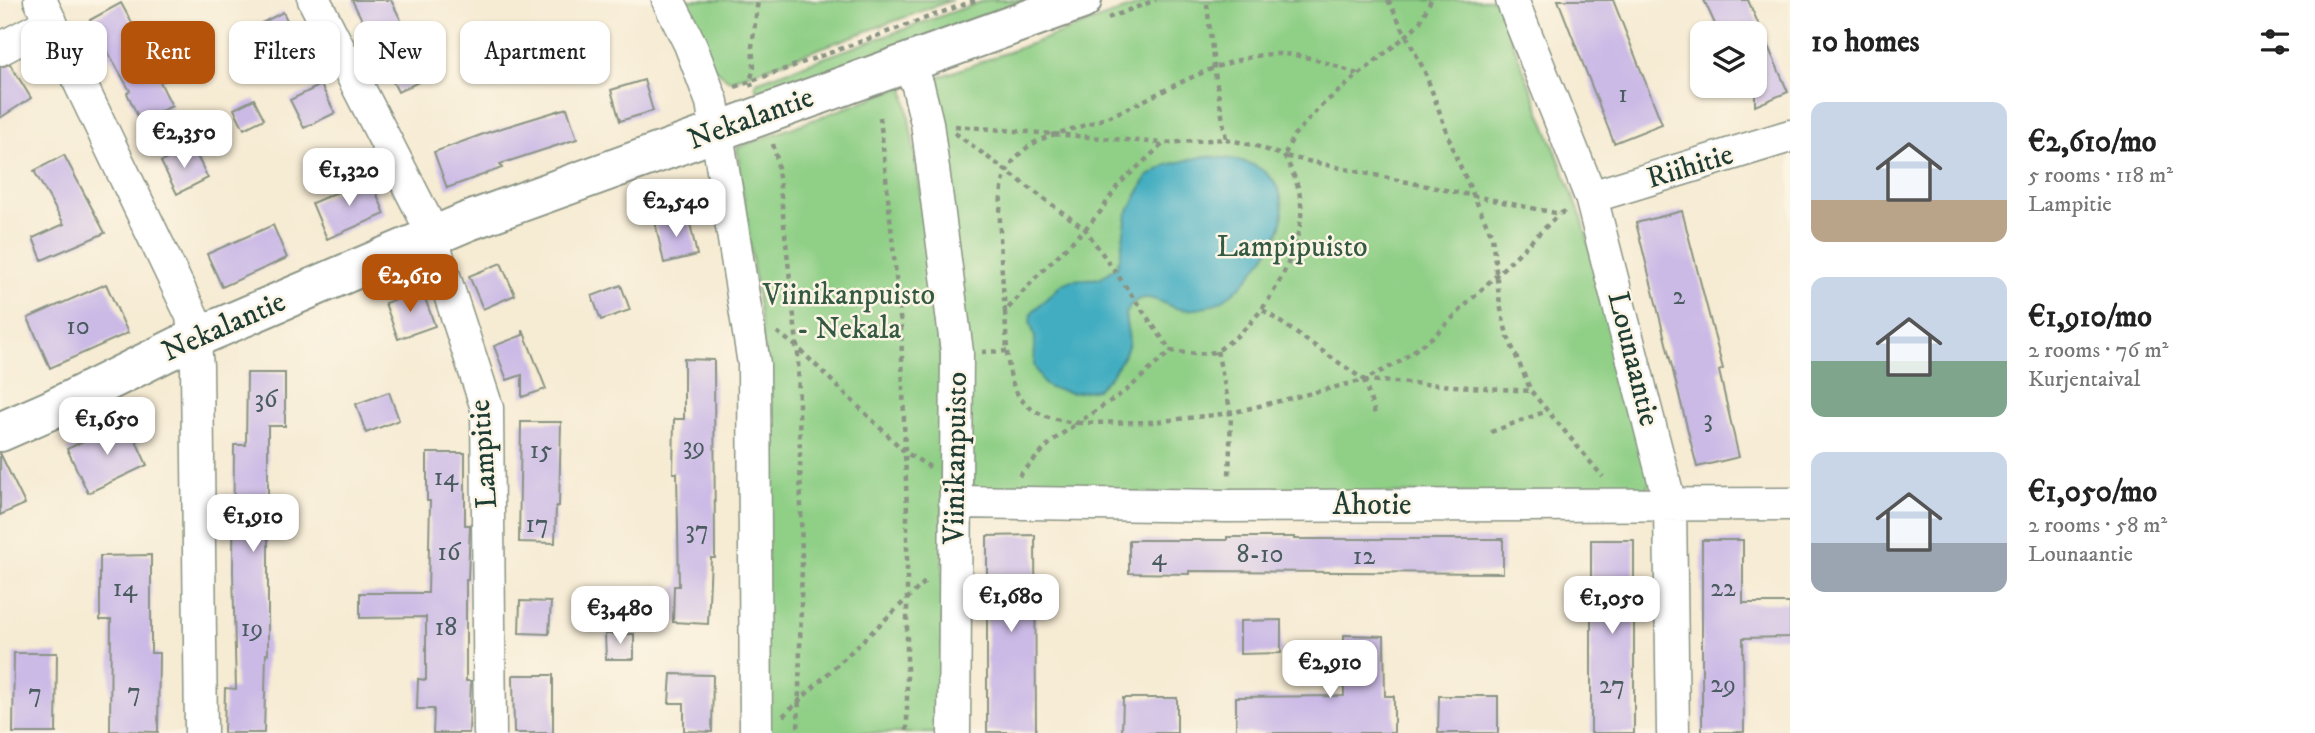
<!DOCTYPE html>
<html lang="en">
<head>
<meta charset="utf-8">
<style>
	body { margin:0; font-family:"IM FELL DW Pica",serif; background:#f2f2f2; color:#222; height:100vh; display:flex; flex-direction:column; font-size:26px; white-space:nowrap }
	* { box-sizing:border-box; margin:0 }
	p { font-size:23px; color:#767676 }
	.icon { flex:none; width:38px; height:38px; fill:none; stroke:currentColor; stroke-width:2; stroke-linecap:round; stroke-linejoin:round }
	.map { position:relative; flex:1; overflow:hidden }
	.details { display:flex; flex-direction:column; background:#fff; width:525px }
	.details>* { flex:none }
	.guide { position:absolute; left:21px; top:21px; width:665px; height:63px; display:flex; gap:14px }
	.controls { position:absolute; left:1690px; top:21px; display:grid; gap:14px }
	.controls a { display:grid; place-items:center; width:77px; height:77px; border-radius:14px; background:#fff; box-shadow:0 2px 5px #0004; font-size:35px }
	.price { position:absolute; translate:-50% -60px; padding:0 16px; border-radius:14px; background:#fff; color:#222; font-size:23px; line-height:46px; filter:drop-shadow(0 2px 4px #0008) }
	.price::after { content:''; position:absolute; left:50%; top:42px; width:21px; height:16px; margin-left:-10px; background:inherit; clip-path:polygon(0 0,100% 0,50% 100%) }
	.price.selected { background:#b45309; color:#fff }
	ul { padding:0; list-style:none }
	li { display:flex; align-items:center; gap:21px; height:175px; padding:0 21px }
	li span { display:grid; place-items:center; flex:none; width:196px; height:140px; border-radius:14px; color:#555 }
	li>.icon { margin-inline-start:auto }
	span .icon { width:84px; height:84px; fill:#fffc; stroke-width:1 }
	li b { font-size:30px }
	h2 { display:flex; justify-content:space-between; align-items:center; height:84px; padding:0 21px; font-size:30px }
	.chip { padding:0 24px; border-radius:14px; background:#fff; box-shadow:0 2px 5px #0004; font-size:24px; line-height:63px }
	.chip.selected { background:#b45309; color:#fff }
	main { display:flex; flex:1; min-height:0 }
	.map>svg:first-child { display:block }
	.green { fill:#8fcf86; stroke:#57865d; stroke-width:2 }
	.water { fill:#42adc1; stroke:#30757a; stroke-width:2 }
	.building { fill:#cbbae6 }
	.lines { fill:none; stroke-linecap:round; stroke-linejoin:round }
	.minor-casing { stroke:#8a9484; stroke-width:35 }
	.secondary-casing { stroke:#8a9484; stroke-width:42 }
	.path { stroke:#8a9484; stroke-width:4.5; stroke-dasharray:5 5; stroke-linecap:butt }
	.minor { stroke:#fff; stroke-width:32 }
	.secondary { stroke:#fff; stroke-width:38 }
	.labels { text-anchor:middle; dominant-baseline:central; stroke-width:5; stroke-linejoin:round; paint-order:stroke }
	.number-label { font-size:26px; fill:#4a5c60 }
	.street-label { font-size:30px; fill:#1f3d34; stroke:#fcf5e5 }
	.park-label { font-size:30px; fill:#355a44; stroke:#fcf5e5 }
</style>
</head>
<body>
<main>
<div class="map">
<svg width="1790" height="733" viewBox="0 0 1790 733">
	<rect width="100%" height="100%" fill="#fcf5e5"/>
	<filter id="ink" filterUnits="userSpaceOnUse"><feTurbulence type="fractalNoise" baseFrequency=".0143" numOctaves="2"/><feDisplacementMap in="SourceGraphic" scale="14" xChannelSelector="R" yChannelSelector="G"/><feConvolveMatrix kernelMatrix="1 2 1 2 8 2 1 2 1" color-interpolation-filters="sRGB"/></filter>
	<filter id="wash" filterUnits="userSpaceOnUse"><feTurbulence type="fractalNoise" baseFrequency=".00686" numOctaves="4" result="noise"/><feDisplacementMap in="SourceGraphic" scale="28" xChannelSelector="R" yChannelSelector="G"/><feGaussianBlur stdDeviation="1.57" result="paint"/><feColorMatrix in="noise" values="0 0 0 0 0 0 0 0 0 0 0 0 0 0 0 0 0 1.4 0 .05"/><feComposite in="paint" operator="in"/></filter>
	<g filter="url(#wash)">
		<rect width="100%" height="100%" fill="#f6ebd3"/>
		<path class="green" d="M679 0H952L730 81 710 65Z
			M986 0H1028L761 95 758 94 755 85 756 82Z
			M1152 0H1496L1582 218 1652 481 1642 494 985 493 973 485 969 472 933 83 939 77Z
			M904 86 940 315 943 506 942 733H764L765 355 737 148Z"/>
		<path class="water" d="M1205 156C1227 158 1249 159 1266 173 1280 185 1285 204 1282 222 1278 239 1266 254 1256 268 1238 293 1213 313 1180 309 1164 307 1147 288 1131 305 1119 318 1132 332 1128 346 1123 361 1109 379 1097 389L1072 393 1050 388 1043 383 1034 365 1035 338 1030 321 1032 312 1062 284 1072 280 1101 278 1117 266 1120 257 1127 214 1147 177 1167 165Z"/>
		<g id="blocks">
			<path class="building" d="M352 0H391L429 77 398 92Z
				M1558 0H1613L1662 124 1614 143Z
				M1704 0H1748L1788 92 1755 106V33H1719Z
				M121 3 153 62 191 42 200 60 160 82 172 106 140 121 127 93 130 91 90 20Z
				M283 12 297 41 266 56 252 28Z
				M10 64 31 98 0 118V67Z
				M644 80 653 111 620 121 611 90Z
				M321 85 335 113 304 128 290 100Z
				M254 99 264 119 244 129 234 109Z
				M567 108 577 139 500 164 502 168 447 188 434 152 489 132Z
				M192 146 208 178 177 194 161 162Z
				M64 155 105 233 42 260 33 238 64 224 34 171Z
				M370 178 385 214 327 239 312 203Z
				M1682 211 1723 369 1719 371 1739 457 1697 467 1636 223Z
				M688 214 697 255 664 263 655 222Z
				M273 225 287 258 222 287 207 254Z
				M501 263 515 295 483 309 469 276Z
				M106 284 128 333 50 368 28 318Z
				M621 285 630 310 601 320 592 296Z
				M422 290 435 326 398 339 385 303Z
				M523 330 546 389 522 397V375L507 380 494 346 523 335Z
				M684 359 714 360 715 558H711L708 624 673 622 674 586H679L677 473H673L674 419H684Z
				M247 373H285V426H268V654H266L264 733H224L225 688 236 689 233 571 234 445H246Z
				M389 392 399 420 366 433 356 404Z
				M127 421 147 465 88 493 67 449Z
				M521 422H561L559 506H556L555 543 519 542Z
				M0 453 25 504 0 515Z
				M427 453H465V525H470L468 580H466V681H471L469 733H433L434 709H417L418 679 426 680V617L360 618V593H428L430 501H427Z
				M1035 535 1036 732H987V536Z
				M1227 537H1294V539H1503V573L1189 571V574L1129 573V540H1227Z
				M1591 540H1634V733H1591Z
				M1702 540H1743V603H1790V637L1743 638 1744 732H1702Z
				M151 555V653H159L158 732 110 731 111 620H100V556Z
				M520 601 551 602 549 634 519 633Z
				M1281 620V653L1240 654V621Z
				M605 634H634V659H606Z
				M1344 635 1384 636 1385 696H1394V733H1236V697L1344 696Z
				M14 653H57L56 733H13Z
				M671 674 713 675 712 732 684 731V703H669Z
				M513 675H553V733H514Z
				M1439 696H1498V733H1438Z
				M1123 698H1177V733H1122Z"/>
		</g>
	</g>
	<g filter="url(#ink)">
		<use href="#blocks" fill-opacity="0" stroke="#8a9484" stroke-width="2"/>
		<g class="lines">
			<g class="minor-casing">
				<path id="minor" d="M40 0 192 316 197 366 201 733
					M314 0 425 218 487 408 490 733
					M668 0 690 44 712 102 754 364 756 733
					M1512 0 1591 197 1670 504 1673 733
					M0 49 51 22
					M909 62 918 86 927 123 957 352 954 733
					M1591 197 1790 136
					M955 502 1227 506 1790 504"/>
			</g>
			<g class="secondary-casing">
				<path id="secondary" d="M0 432 48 411 195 338 466 222 1082 0"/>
			</g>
			<path class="path" d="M1388 0 1425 72 1456 157 1492 236 1500 305 1507 335 1531 391 1603 477
				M1431 0 1420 22 1407 35 1322 105 1294 135 1284 156 1560 214 1565 211
				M1207 4 1214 67 1226 139
				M1108 18 1156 0
				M735 87 976 0
				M752 87 750 81 754 68 752 47 758 0
				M880 117 901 327 907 513V733
				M955 126 1163 143
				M955 133 1085 229 1171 351
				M1226 139 1256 146 1284 156C1295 175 1303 195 1301 217 1296 260 1266 314 1232 340 1226 344 1220 350 1214 352 1199 355 1186 353 1171 351L1127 390 1077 423C1002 414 1009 375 1005 312L1036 277 1085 229 1101 211 1118 185 1164 143Z
				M773 144 777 159 798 354 802 562 798 733
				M1263 310 1364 380 1399 362 1434 336 1559 214
				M1005 312C1003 280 993 194 1008 169 1014 158 1024 149 1034 143 1056 131 1082 128 1105 118 1158 97 1204 64 1262 55 1297 50 1328 63 1360 75
				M777 332 797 347 905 452 930 467
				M1217 351 1231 413 1229 478
				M982 352 1007 351
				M1364 380 1375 414
				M1491 432 1547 411
				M1019 476 1052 441 1077 423 1153 422 1231 413 1364 380 1531 391
				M783 716 927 580"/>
			<use href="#minor" class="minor"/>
			<use href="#secondary" class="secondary"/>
		</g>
	</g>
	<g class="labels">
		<g class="number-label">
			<text x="1623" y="94">1</text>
			<text x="1679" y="296">2</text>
			<text x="78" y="326">10</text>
			<text x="266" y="399">36</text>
			<text x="1708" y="419">3</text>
			<text x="694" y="446">39</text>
			<text x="541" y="450">15</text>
			<text x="446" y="477">14</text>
			<text x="537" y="524">17</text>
			<text x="697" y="530">37</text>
			<text x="449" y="552">16</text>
			<text x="1260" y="554">8-10</text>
			<text x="1364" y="556">12</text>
			<text x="1159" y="557">4</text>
			<text x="125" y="588">14</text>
			<text x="1723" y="588">22</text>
			<text x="446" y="627">18</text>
			<text x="252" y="628">19</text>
			<text x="1723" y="684">29</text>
			<text x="1612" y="685">27</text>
			<text x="134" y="692">7</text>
			<text x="35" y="693">7</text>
		</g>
		<g class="street-label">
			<text transform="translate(751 119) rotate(-20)">Nekalantie</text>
			<text transform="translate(1690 167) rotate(-17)">Riihitie</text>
			<text transform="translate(224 327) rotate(-24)">Nekalantie</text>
			<text transform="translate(1633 359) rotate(76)">Lounaantie</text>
			<text transform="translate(484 454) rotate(-94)">Lampitie</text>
			<text transform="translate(956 458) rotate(-89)">Viinikanpuisto</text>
			<text x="1372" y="505">Ahotie</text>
		</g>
		<g class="park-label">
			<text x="1292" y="247">Lampipuisto</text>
			<text x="849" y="295">Viinikanpuisto<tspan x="849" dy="34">- Nekala</tspan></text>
		</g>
	</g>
</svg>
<div class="controls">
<a><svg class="icon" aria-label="layers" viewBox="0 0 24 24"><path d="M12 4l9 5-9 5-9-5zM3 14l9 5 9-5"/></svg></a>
</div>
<b class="price" style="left:184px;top:170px">€2,350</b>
<b class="price" style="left:349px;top:208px">€1,320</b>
<b class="price" style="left:676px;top:239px">€2,540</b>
<b class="price selected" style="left:410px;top:314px">€2,610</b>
<b class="price" style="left:107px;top:457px">€1,650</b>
<b class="price" style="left:253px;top:554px">€1,910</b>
<b class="price" style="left:1011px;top:634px">€1,680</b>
<b class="price" style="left:1612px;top:636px">€1,050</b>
<b class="price" style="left:620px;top:646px">€3,480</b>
<b class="price" style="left:1330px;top:700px">€2,910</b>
<div class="guide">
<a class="chip">Buy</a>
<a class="chip selected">Rent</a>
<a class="chip">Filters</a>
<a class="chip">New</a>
<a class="chip">Apartment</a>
</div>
</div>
<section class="details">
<h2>10 homes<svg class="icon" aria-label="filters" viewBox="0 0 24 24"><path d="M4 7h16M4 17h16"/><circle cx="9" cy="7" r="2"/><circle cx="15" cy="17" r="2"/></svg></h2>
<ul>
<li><span style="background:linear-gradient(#c9d6e8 70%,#b9a48a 0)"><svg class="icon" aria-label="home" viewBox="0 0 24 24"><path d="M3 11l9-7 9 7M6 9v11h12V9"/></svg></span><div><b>€2,610/mo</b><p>5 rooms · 118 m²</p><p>Lampitie</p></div></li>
<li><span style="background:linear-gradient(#c9d6e8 60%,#7fa58c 0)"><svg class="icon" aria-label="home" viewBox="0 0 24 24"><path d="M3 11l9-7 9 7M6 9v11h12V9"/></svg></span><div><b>€1,910/mo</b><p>2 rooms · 76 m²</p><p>Kurjentaival</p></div></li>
<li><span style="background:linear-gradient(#c9d6e8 65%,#9aa5b1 0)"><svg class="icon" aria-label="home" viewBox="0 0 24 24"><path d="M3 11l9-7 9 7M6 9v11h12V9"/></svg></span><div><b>€1,050/mo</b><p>2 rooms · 58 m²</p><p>Lounaantie</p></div></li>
</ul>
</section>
</main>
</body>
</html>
